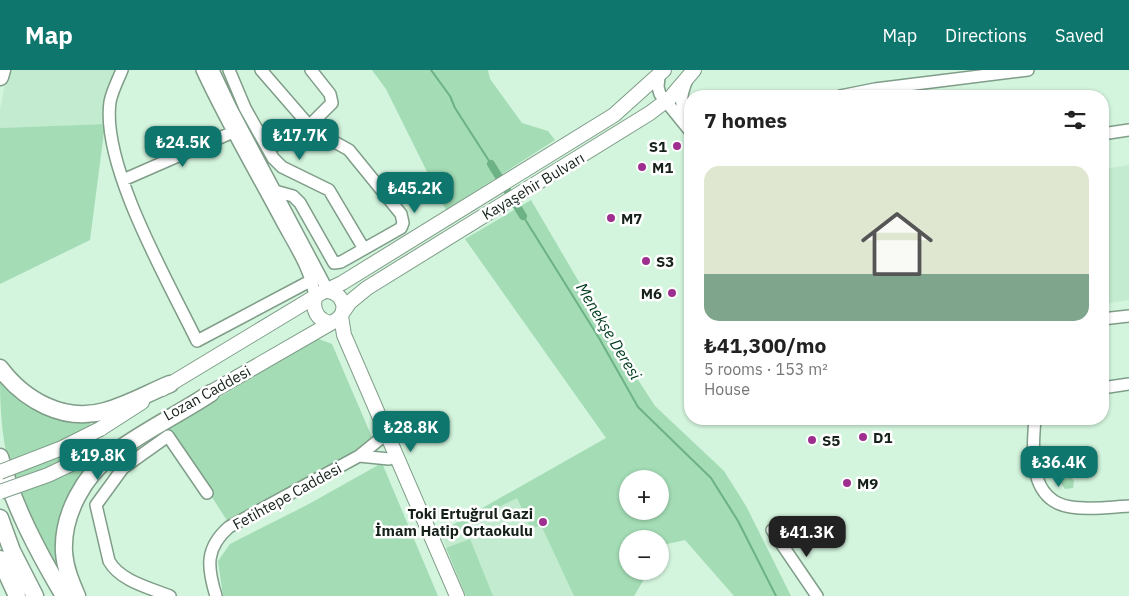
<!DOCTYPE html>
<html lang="en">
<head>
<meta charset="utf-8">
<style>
	body { margin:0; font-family:"IBM Plex Sans",sans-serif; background:#f6f6f6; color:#222; height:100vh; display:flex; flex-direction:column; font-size:19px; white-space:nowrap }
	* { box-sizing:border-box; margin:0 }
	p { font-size:16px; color:#767676 }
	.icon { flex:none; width:28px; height:28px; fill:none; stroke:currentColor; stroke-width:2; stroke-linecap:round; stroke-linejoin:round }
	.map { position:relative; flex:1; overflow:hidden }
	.drawer { position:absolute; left:684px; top:20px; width:425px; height:335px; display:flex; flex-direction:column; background:#fff; border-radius:20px; box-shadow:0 1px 4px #0004 }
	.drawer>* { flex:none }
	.buttons { position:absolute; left:619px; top:400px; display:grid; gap:10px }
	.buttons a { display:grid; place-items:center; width:50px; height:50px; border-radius:50%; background:#fff; box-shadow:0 1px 4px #0004; font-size:25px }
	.price { position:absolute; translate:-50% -42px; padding:0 11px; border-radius:10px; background:#0f766e; color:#fff; font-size:16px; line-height:32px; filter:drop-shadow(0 1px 2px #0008) }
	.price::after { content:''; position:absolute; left:50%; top:30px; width:15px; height:11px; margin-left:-8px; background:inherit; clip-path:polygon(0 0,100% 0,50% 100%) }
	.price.on { background:#222; color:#fff }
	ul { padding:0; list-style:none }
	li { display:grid; align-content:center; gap:10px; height:265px; padding:0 20px }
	li span { display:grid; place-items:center; height:155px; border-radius:15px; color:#555 }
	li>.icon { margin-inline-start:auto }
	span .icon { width:90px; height:90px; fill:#fffc; stroke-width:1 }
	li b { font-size:21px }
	h2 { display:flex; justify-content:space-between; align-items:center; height:60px; padding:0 20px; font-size:21px }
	header { display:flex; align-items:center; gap:30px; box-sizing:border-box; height:70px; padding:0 25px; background:#0f766e; color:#fff }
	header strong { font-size:24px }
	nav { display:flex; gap:28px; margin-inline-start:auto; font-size:18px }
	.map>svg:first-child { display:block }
	.built { fill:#c3ebcf }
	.green { fill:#a3dcb5; fill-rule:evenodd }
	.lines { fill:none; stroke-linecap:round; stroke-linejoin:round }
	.stream { stroke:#6db285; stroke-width:2 }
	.canal { stroke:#6db285; stroke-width:8 }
	.minor-casing { stroke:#7f9d88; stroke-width:14 }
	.major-casing { stroke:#7f9d88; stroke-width:16 }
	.highway-casing { stroke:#7f9d88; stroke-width:19 }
	.minor { stroke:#fff; stroke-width:11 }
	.major { stroke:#fff; stroke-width:14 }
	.highway { stroke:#fff; stroke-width:16 }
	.major-bridge-casing { stroke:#7f9d88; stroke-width:16; stroke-linecap:butt }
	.major-bridge { stroke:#fff; stroke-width:14 }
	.poi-dot { fill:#9f2f8e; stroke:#fff; stroke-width:2 }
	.labels { text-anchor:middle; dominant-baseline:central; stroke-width:5; stroke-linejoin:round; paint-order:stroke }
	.poi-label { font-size:15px; font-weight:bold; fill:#152119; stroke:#fff; text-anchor:start }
	.street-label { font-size:15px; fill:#152119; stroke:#fff }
	.water-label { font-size:16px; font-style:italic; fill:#023c1f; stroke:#fff }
</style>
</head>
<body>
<header>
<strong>Map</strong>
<nav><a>Map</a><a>Directions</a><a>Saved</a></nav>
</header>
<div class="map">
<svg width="1129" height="526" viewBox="0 0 1129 526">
	<rect width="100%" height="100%" fill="#d3f4dd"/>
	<path class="built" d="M8 0H115L106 26 105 54 0 58V39Z
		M1129 95V230L1103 234V99Z
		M595 376 628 441 589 526H466L440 462Z"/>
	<path class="green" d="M372 0H488L490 9 522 53 548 61 555 70 446 140 386 19Z
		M105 54 90 170 0 214V58Z
		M531 130 620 282 655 336 724 401 746 436 791 526H734L685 470 667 474 660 484V469H628V501H649L634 526H574L541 455 531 459 517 428 480 446 482 451 442 468 440 462 606 368 465 169ZM628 409H660V441H628Z
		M316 268 332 274 374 372 228 452 168 359Z
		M0 307C28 345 47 344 90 353L104 386 68 433 63 510C49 485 31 459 21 432 4 388 0 354 0 307Z
		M382 393 438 526H223L218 491 230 474 307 435Z
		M1055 395 1064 396 1074 411 1073 418 1065 419 1054 402Z
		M470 469 493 526H466L446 478Z"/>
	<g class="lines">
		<path class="stream" d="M431 0 450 26 455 38 491 94
			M523 146 599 268 638 337 711 408 738 451 776 526"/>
		<path class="canal" d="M491 94 523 146"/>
		<g class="minor-casing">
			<path id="minor" d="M122 0C118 10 112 21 110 32 101 96 169 213 197 271L312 210
				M202 0C226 52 255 101 282 152 295 176 312 201 315 228
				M213 0 231 38 328 221
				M229 0 245 38 273 88 282 97 329 120 364 179
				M261 0 313 60 349 80 401 144 403 153 401 158 341 192 334 193 300 133 293 126 275 121
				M659 6 658 17 660 24 690 61
				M686 12C680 28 679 36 690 49
				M840 26 875 19 1028 0
				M1102 64 1129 60
				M268 79 306 59 332 33 330 24 311 0
				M123 110 233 62
				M1102 249 1129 246
				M1102 318 1129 314
				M1035 349C1032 381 1028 431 1071 437 1090 440 1111 437 1129 436
				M359 386 389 389
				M772 460 817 526
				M170 526C150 518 120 511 109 491L96 435 123 398 168 366 207 423
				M216 526C207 497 205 478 229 457L359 386 380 369"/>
		</g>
		<g class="major-casing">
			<path id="major" d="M315 228C312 240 317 249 329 253
				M343 242 350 232 367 218 650 43 671 27 694 0
				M341 246 344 265 457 526
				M162 319 321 223 342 213 614 45 664 0
				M201 328 338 249C349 239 342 223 328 221
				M100 359 142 332"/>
		</g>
		<g class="highway-casing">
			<path id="highway" d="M0 7 2 0
				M0 298C24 330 64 353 105 341 127 335 148 323 170 314
				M0 387C14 437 38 482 64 526
				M0 448 12 481 35 526
				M0 489 17 526
				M77 526C71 512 65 498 64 482 62 445 84 405 114 383 144 361 179 344 211 323"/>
		</g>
		<use href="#minor" class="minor"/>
		<use href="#major" class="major"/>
		<use href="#highway" class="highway"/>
		<g class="major-bridge-casing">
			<path id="major-bridge" d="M0 402 62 378 100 359
				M0 422 48 405 105 378"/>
		</g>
		<use href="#major-bridge" class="major-bridge"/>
	</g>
	<g class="poi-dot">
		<circle cx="677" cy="76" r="5"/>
		<circle cx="642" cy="97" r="5"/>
		<circle cx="611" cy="148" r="5"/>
		<circle cx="646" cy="191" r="5"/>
		<circle cx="672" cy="223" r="5"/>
		<circle cx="863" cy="367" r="5"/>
		<circle cx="812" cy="370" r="5"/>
		<circle cx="847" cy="413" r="5"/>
		<circle cx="543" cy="452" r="5"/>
	</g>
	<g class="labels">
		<g class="poi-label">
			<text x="667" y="76" text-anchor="end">S1</text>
			<text x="652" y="97">M1</text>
			<text x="621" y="148">M7</text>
			<text x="656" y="191">S3</text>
			<text x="662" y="223" text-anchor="end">M6</text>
			<text x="873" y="367">D1</text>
			<text x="822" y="370">S5</text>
			<text x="857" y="413">M9</text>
			<text x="533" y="443" text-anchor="end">Toki Ertuğrul Gazi<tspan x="533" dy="17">İmam Hatip Ortaokulu</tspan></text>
		</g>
		<g class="street-label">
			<text transform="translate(533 116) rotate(-31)">Kayaşehir Bulvarı</text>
			<text transform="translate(207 323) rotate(-29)">Lozan Caddesi</text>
			<text transform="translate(287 426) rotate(-29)">Fetihtepe Caddesi</text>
		</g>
		<g class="water-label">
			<text transform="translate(609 261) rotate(59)">Menekşe Deresi</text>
		</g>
	</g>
</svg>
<div class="buttons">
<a>+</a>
<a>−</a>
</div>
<b class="price" style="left:300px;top:91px">₺17.7K</b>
<b class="price" style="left:183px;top:98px">₺24.5K</b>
<b class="price" style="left:415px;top:144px">₺45.2K</b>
<b class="price" style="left:411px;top:383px">₺28.8K</b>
<b class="price" style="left:98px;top:411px">₺19.8K</b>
<b class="price" style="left:1059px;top:418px">₺36.4K</b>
<b class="price on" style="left:807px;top:488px">₺41.3K</b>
<section class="drawer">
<h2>7 homes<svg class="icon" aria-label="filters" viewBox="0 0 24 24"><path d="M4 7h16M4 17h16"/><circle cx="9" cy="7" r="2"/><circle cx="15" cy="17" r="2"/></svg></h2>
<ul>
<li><span style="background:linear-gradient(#dfe7d0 70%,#7fa58c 0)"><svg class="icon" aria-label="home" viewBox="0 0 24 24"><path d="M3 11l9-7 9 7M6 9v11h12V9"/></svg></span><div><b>₺41,300/mo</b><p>5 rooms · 153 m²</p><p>House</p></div></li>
</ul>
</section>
</div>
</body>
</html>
